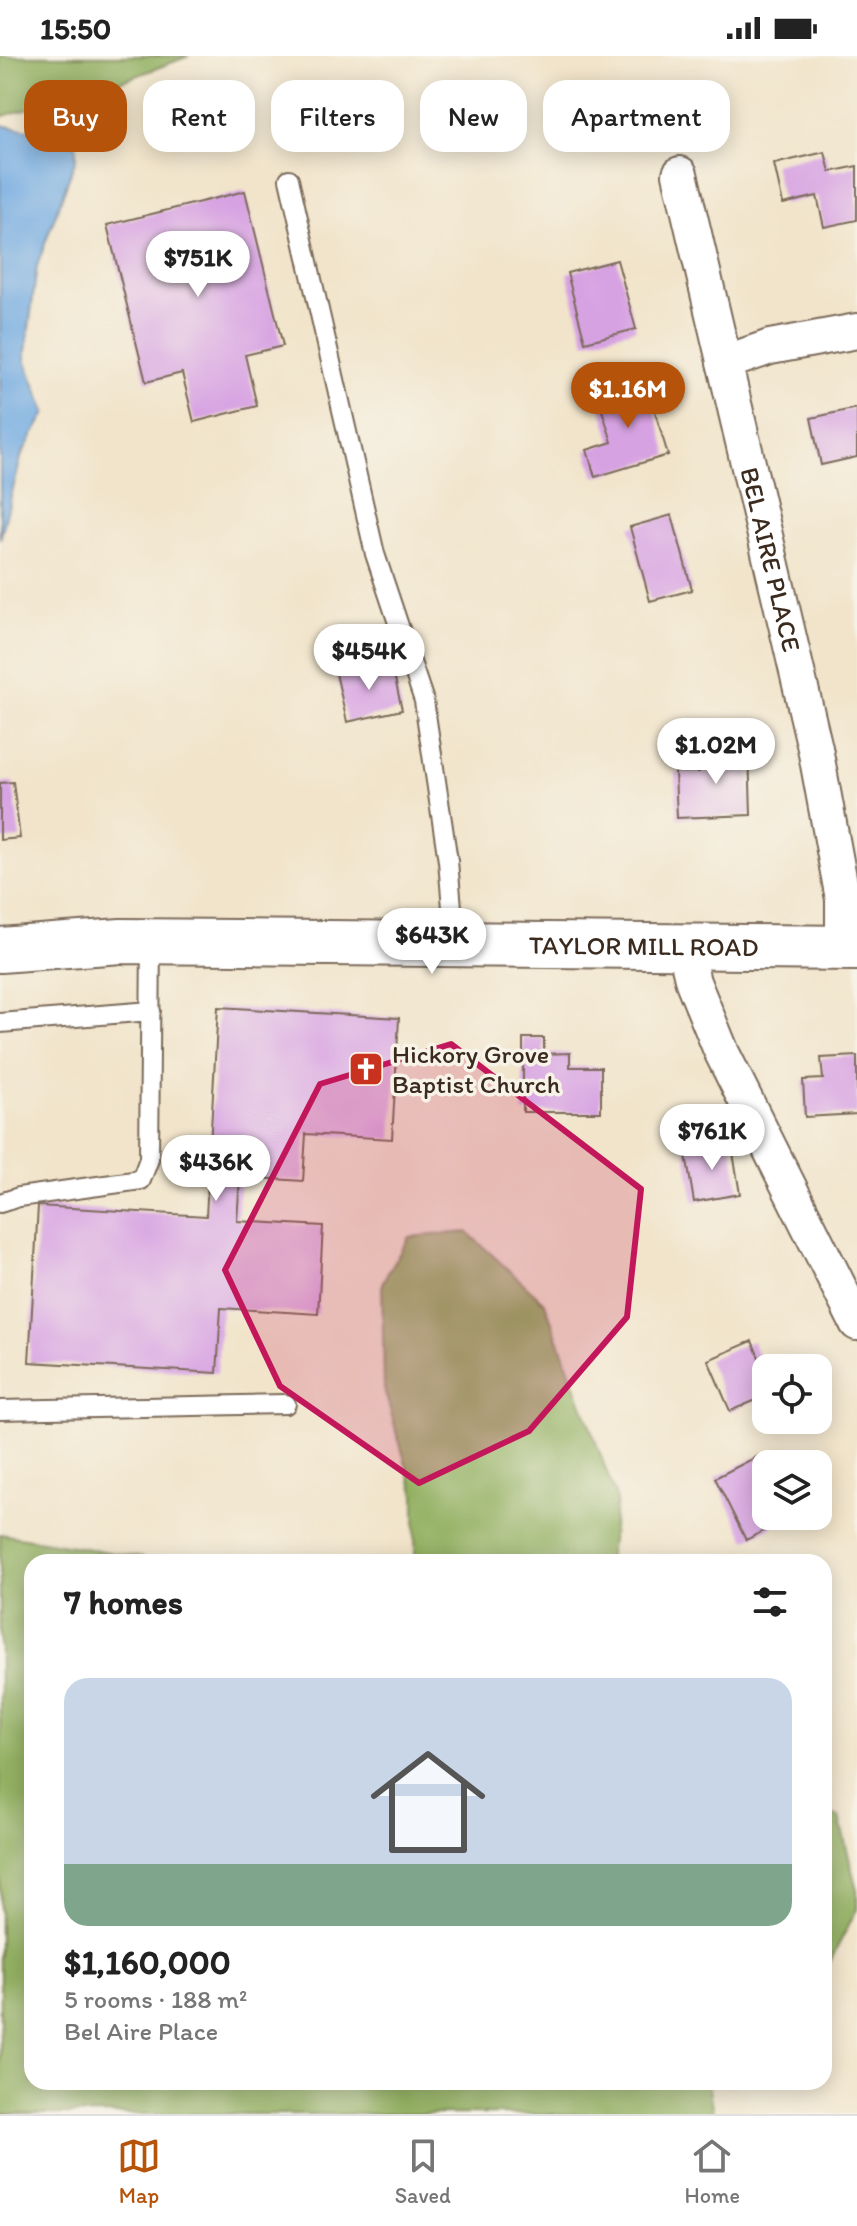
<!DOCTYPE html>
<html lang="en">
<head>
<meta charset="utf-8">
<style>
	body { margin:0; font-family:Itim,sans-serif; background:#f2f2f2; color:#222; height:100vh; display:flex; flex-direction:column; font-size:30px; white-space:nowrap }
	* { box-sizing:border-box; margin:0 }
	p { font-size:26px; color:#767676 }
	.icon { flex:none; width:44px; height:44px; fill:none; stroke:currentColor; stroke-width:2; stroke-linecap:round; stroke-linejoin:round }
	.map { position:relative; flex:1; overflow:hidden }
	.details { position:absolute; left:24px; top:1498px; width:808px; height:536px; display:flex; flex-direction:column; background:#fff; border-radius:24px; box-shadow:0 4px 20px #0003 }
	.details>* { flex:none }
	.top-card { position:absolute; left:24px; top:24px; width:810px; height:72px; display:flex; gap:16px }
	.fabs { position:absolute; left:752px; top:1298px; display:grid; gap:16px }
	.fabs a { display:grid; place-items:center; width:80px; height:80px; border-radius:16px; background:#fff; box-shadow:0 4px 20px #0003; font-size:40px }
	.price { position:absolute; translate:-50% -68px; padding:0 18px; border-radius:28px; background:#fff; color:#222; font-size:26px; line-height:52px; filter:drop-shadow(0 2px 4px #0008) }
	.price::after { content:''; position:absolute; left:50%; top:48px; width:24px; height:18px; margin-left:-12px; background:inherit; clip-path:polygon(0 0,100% 0,50% 100%) }
	.price.current { background:#b45309; color:#fff }
	ul { padding:0; list-style:none }
	li { display:grid; align-content:center; gap:16px; height:424px; padding:0 40px }
	li+li { border-top:2px solid #e0e0e0 }
	li span { display:grid; place-items:center; height:248px; border-radius:24px; color:#555 }
	li>.icon { margin-inline-start:auto }
	span .icon { width:144px; height:144px; fill:#fffc; stroke-width:1 }
	li b { font-size:34px }
	h2 { display:flex; justify-content:space-between; align-items:center; height:96px; padding:0 40px; font-size:34px }
	.chip { padding:0 28px; border-radius:24px; background:#fff; box-shadow:0 4px 20px #0003; font-size:28px; line-height:72px }
	.chip.current { background:#b45309; color:#fff }
	.status { display:flex; justify-content:space-between; align-items:center; height:56px; padding:0 40px; background:#fff; direction:ltr }
	.status svg { height:22px; fill:currentColor }
	.menu { display:flex; justify-content:space-around; align-items:center; height:112px; border-top:2px solid #e0e0e0; background:#fff; font-size:22px; color:#767676 }
	.menu a { display:grid; justify-items:center; gap:4px }
	.menu .current { color:#b45309 }
	.map>svg:first-child { display:block }
	.forest { fill:#93b062; stroke:#676d40; stroke-width:2 }
	.water { fill:#72aae1; stroke:#566a80; stroke-width:2 }
	.building { fill:#d7a2e2 }
	.lines { fill:none; stroke-linecap:round; stroke-linejoin:round }
	.service-casing { stroke:#7b6b5a; stroke-width:22 }
	.minor-casing { stroke:#7b6b5a; stroke-width:38 }
	.secondary-casing { stroke:#7b6b5a; stroke-width:48 }
	.service { stroke:#fff; stroke-width:18 }
	.minor { stroke:#fff; stroke-width:34 }
	.secondary { stroke:#fff; stroke-width:44 }
	.marked { fill:#c2185b; fill-opacity:0.2; stroke:#c2185b; stroke-width:6; stroke-linejoin:round }
	.labels { text-anchor:middle; dominant-baseline:central; stroke-width:7; stroke-linejoin:round; paint-order:stroke }
	.street-label { font-size:26px; fill:#3b2a1e; stroke:#f7f3e8 }
	.poi-label { font-size:26px; fill:#3b2a1e; stroke:#f7f3e8; text-anchor:start }
</style>
</head>
<body>
<div class="status"><b>15:50</b><svg viewBox="0 0 49 12"><path d="M0 12V9h3v3zM5 12V6h3v6zM10 12V3h3v9zM15 12V0h3v12zM26 1h20v11H26zM47 4h2v5h-2z"/></svg></div>
<div class="map">
<svg width="857" height="2058" viewBox="0 0 857 2058">
	<rect width="100%" height="100%" fill="#f7f3e8"/>
	<filter id="ink" filterUnits="userSpaceOnUse"><feTurbulence type="fractalNoise" baseFrequency=".0125" numOctaves="2"/><feDisplacementMap in="SourceGraphic" scale="16" xChannelSelector="R" yChannelSelector="G"/><feConvolveMatrix kernelMatrix="1 2 1 2 8 2 1 2 1" color-interpolation-filters="sRGB"/></filter>
	<filter id="wash" filterUnits="userSpaceOnUse"><feTurbulence type="fractalNoise" baseFrequency=".006" numOctaves="4" result="noise"/><feDisplacementMap in="SourceGraphic" scale="32" xChannelSelector="R" yChannelSelector="G"/><feGaussianBlur stdDeviation="1.8" result="paint"/><feColorMatrix in="noise" values="0 0 0 0 0 0 0 0 0 0 0 0 0 0 0 0 0 1.4 0 .05"/><feComposite in="paint" operator="in"/></filter>
	<g filter="url(#wash)">
		<rect width="100%" height="100%" fill="#f1e4ca"/>
		<path class="forest" d="M0 0H189L131 22 0 61Z
			M467 1176 545 1247 617 1444 608 1506H415V1439L384 1333 382 1227 409 1181Z
			M0 1478 168 1506H32V2026H708L713 2058H0Z
			M824 1757 839 1761 857 1834V1853L824 1917Z"/>
		<path class="water" d="M0 69 45 77 76 89V102L37 210 25 303 46 357 22 398 0 483Z"/>
		<g id="blocks">
			<path class="building" d="M825 96 830 116 857 110V164L824 171 817 140 783 148 774 108Z
				M245 135 283 290 245 299 257 350 194 366 182 317 146 326 107 169Z
				M617 204 636 273 585 286 567 217Z
				M645 323 668 399 595 421 587 394 612 386 597 338Z
				M857 352V401L821 409 811 362Z
				M672 459 692 534 650 545 630 471Z
				M391 605 402 654 347 666 336 617Z
				M749 694 751 759 677 762 675 716H699L698 696Z
				M13 726 20 782 0 784V727Z
				M218 951 399 962 392 1083 306 1078 303 1125 240 1121 237 1165 323 1170 318 1258 221 1252 217 1317 29 1306 38 1150 206 1160Z
				M523 982H544V998L570 997V1011H601V1056H523Z
				M857 1000V1058L805 1061 803 1024 823 1023 821 1002Z
				M731 1085 740 1138 694 1146 685 1093Z
				M752 1285 766 1318V1340L730 1355 708 1304Z
				M760 1399 766 1411V1460H769L774 1470 746 1484 715 1422Z"/>
		</g>
	</g>
	<g filter="url(#ink)">
		<use href="#blocks" fill-opacity="0" stroke="#7b6b5a" stroke-width="2"/>
		<g class="lines">
			<g class="service-casing">
				<path id="service" d="M289 123 375 498 424 645 448 805 455 887
					M0 967 151 955
					M0 1147 19 1141 141 1124 149 1103 151 885
					M0 1354 286 1348"/>
			</g>
			<g class="minor-casing">
				<g id="minor">
					<path id="s1" d="M680 118 815 692 843 843V892"/>
					<path d="M724 307 770 291 857 275"/>
					<path d="M684 889 693 926 722 997 857 1267"/>
				</g>
			</g>
			<g class="secondary-casing">
				<g id="secondary">
					<path id="s2" d="M0 894 121 885 857 892"/>
				</g>
			</g>
			<use href="#service" class="service"/>
			<use href="#minor" class="minor"/>
			<use href="#secondary" class="secondary"/>
		</g>
	</g>
	<path class="marked" d="M451 988 641 1133 627 1261 529 1375 419 1427 280 1330 225 1214 320 1028Z"/>
	<defs>
		<g id="church-square" transform="scale(1.8)"><rect x="-9" y="-9" width="18" height="18" rx="4" fill="#c8321e" stroke="#f7f3e8"/><path d="M-1.2-6h2.4v3.5h3.3v2.4h-3.3V6h-2.4V-.1h-3.3v-2.4h3.3Z" fill="#fff"/></g>
	</defs>
	<g fill-rule="evenodd">
		<use href="#church-square" x="366" y="1013"/>
	</g>
	<g class="labels">
		<g class="street-label">
			<text stroke="none"><textPath href="#s1" startOffset="396">BEL AIRE PLACE</textPath></text>
			<text stroke="none"><textPath href="#s2" startOffset="644">TAYLOR MILL ROAD</textPath></text>
		</g>
		<g class="poi-label">
			<text x="392" y="998">Hickory Grove<tspan x="392" dy="30">Baptist Church</tspan></text>
		</g>
	</g>
</svg>
<div class="fabs">
<a><svg class="icon" aria-label="locate" viewBox="0 0 24 24"><circle cx="12" cy="12" r="6"/><path d="M12 2v4M12 18v4M2 12h4M18 12h4"/></svg></a>
<a><svg class="icon" aria-label="layers" viewBox="0 0 24 24"><path d="M12 4l9 5-9 5-9-5zM3 14l9 5 9-5"/></svg></a>
</div>
<b class="price" style="left:198px;top:243px">$751K</b>
<b class="price current" style="left:628px;top:374px">$1.16M</b>
<b class="price" style="left:369px;top:636px">$454K</b>
<b class="price" style="left:716px;top:730px">$1.02M</b>
<b class="price" style="left:432px;top:920px">$643K</b>
<b class="price" style="left:712px;top:1116px">$761K</b>
<b class="price" style="left:216px;top:1147px">$436K</b>
<div class="top-card">
<a class="chip current">Buy</a>
<a class="chip">Rent</a>
<a class="chip">Filters</a>
<a class="chip">New</a>
<a class="chip">Apartment</a>
</div>
<section class="details">
<h2>7 homes<svg class="icon" aria-label="filters" viewBox="0 0 24 24"><path d="M4 7h16M4 17h16"/><circle cx="9" cy="7" r="2"/><circle cx="15" cy="17" r="2"/></svg></h2>
<ul>
<li><span style="background:linear-gradient(#c9d6e8 75%,#7fa58c 0)"><svg class="icon" aria-label="home" viewBox="0 0 24 24"><path d="M3 11l9-7 9 7M6 9v11h12V9"/></svg></span><div><b>$1,160,000</b><p>5 rooms · 188 m²</p><p>Bel Aire Place</p></div></li>
</ul>
</section>
</div>
<nav class="menu">
<a class="current"><svg class="icon" aria-label="map" viewBox="0 0 24 24"><path d="M3 6l6-2 6 2 6-2v14l-6 2-6-2-6 2zM9 4v14M15 6v14"/></svg>Map</a>
<a><svg class="icon" aria-label="saved" viewBox="0 0 24 24"><path d="M7 4h10v16l-5-4-5 4z"/></svg>Saved</a>
<a><svg class="icon" aria-label="home" viewBox="0 0 24 24"><path d="M3 11l9-7 9 7M6 9v11h12V9"/></svg>Home</a>
</nav>
</body>
</html>
